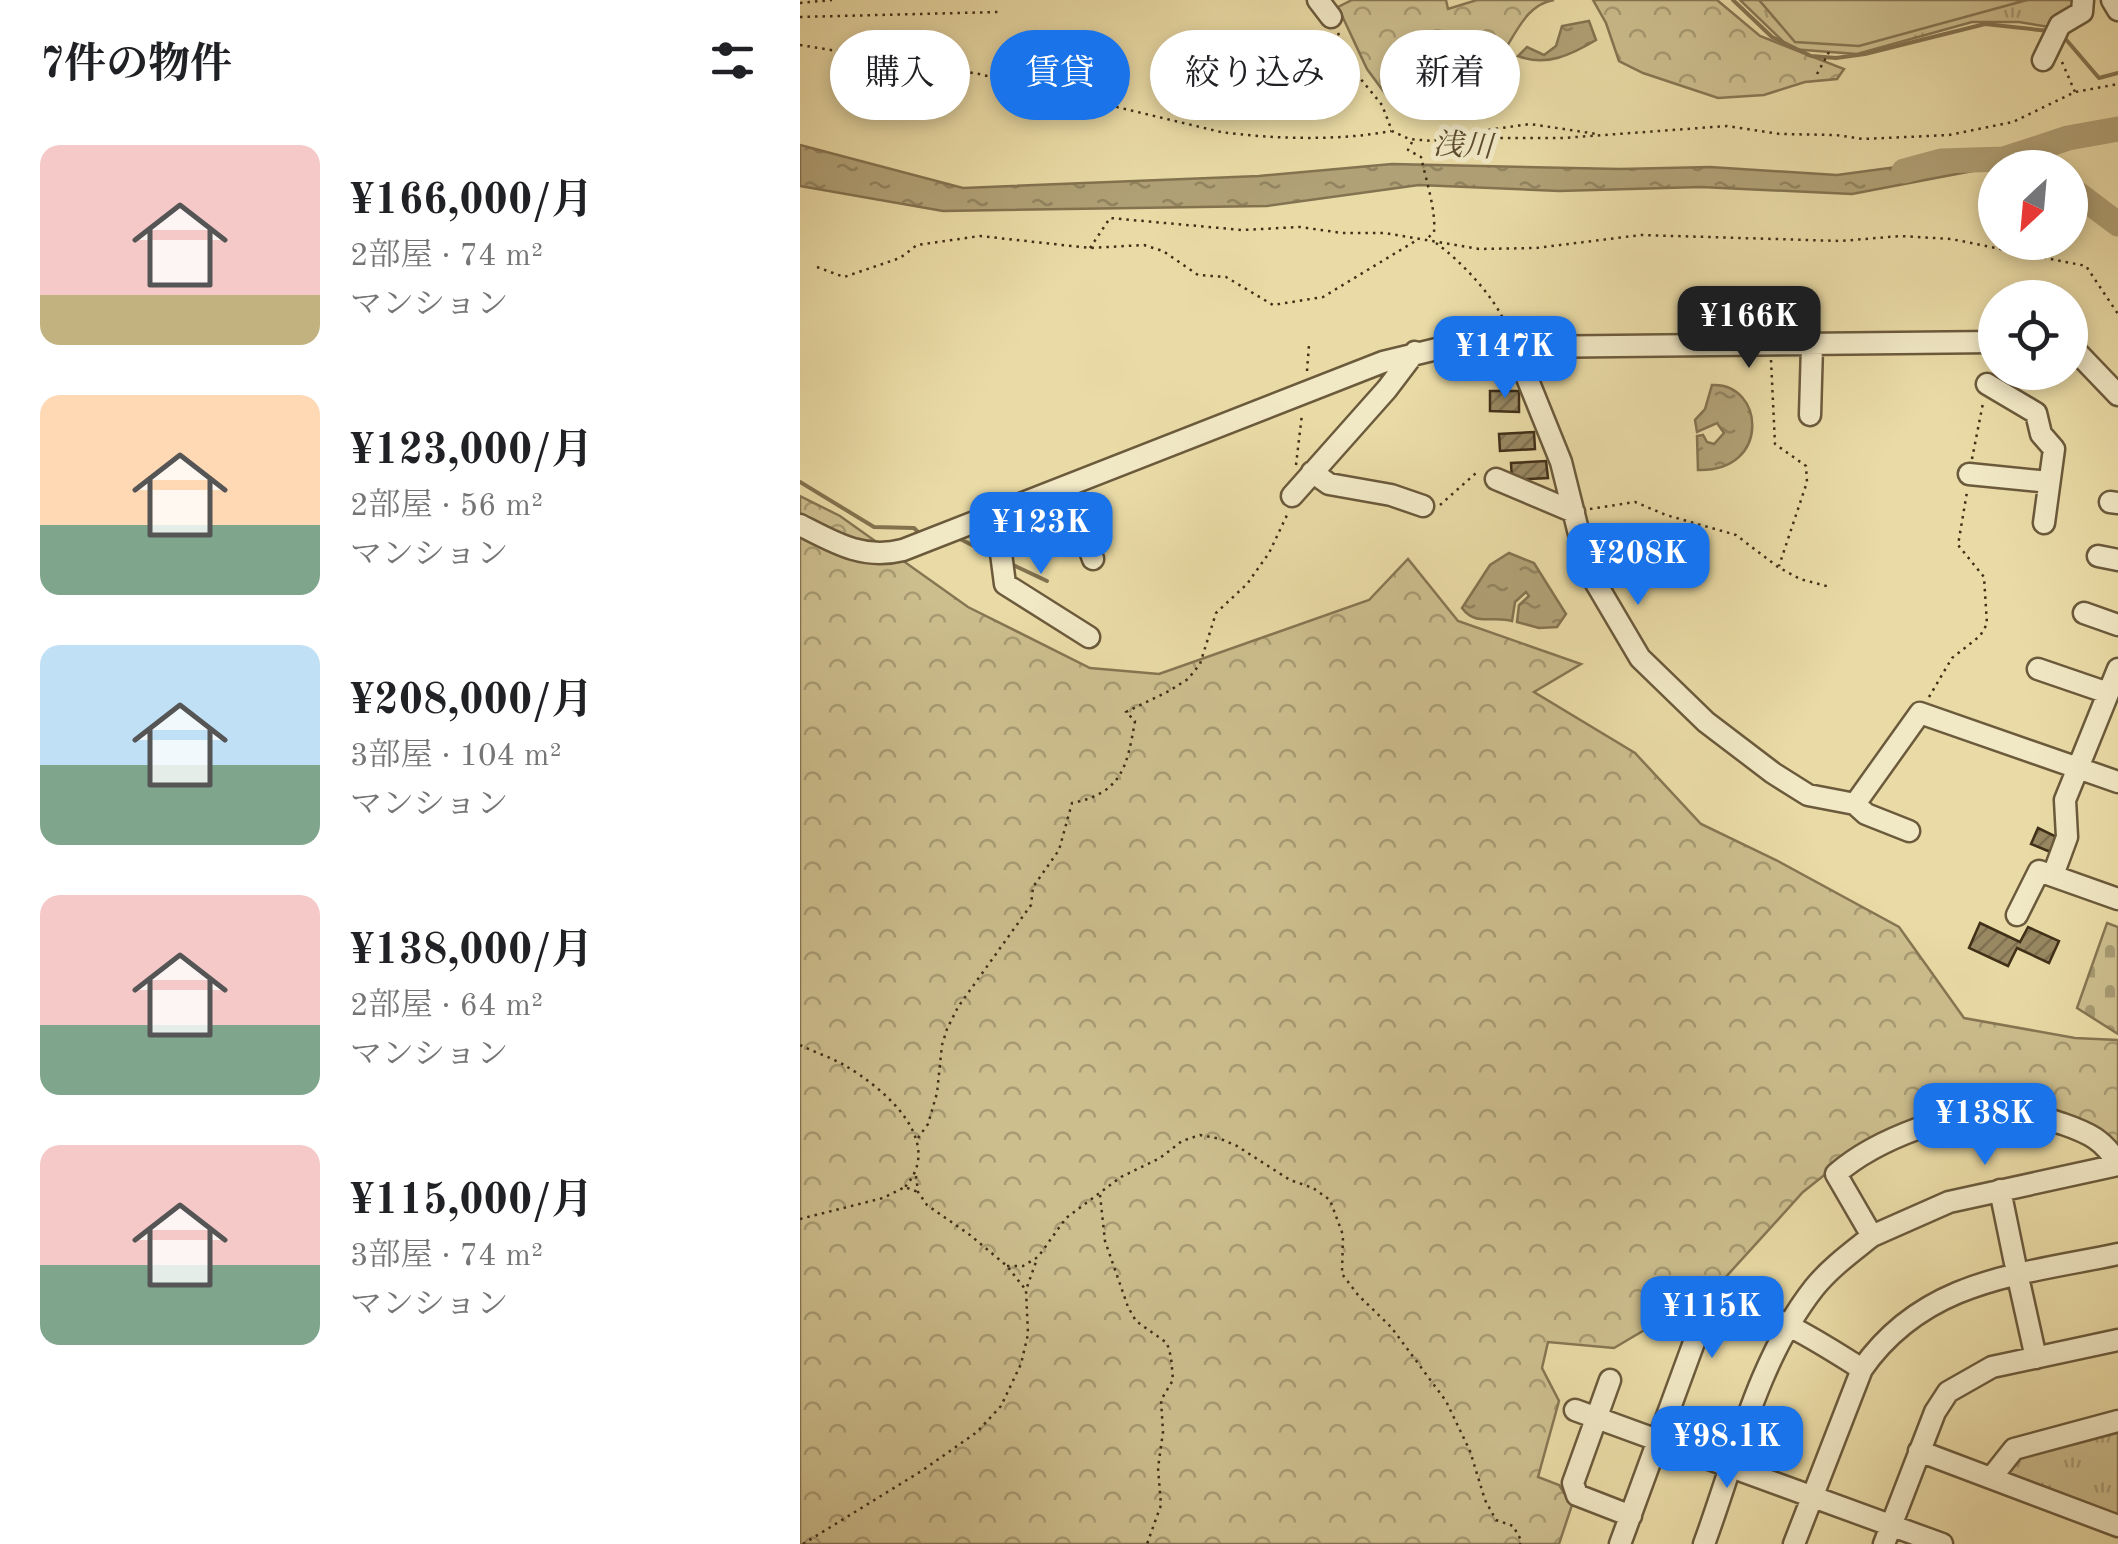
<!DOCTYPE html>
<html lang="ja">
<head>
<meta charset="utf-8">
<style>
	body { margin:0; font-family:"Old Standard TT","Noto Serif JP",serif; background:#f6f6f6; color:#202124; height:100vh; display:flex; flex-direction:column; font-size:38px; white-space:nowrap }
	* { box-sizing:border-box; margin:0 }
	p { font-size:32px; color:#757577 }
	.icon { flex:none; width:55px; height:55px; fill:none; stroke:currentColor; stroke-width:2; stroke-linecap:round; stroke-linejoin:round }
	.map { position:relative; flex:1; overflow:hidden }
	.drawer { display:flex; flex-direction:column; background:#fff; width:800px }
	.drawer>* { flex:none }
	.banner { position:absolute; left:30px; top:30px; width:950px; height:90px; display:flex; gap:20px }
	.needle { width:65px; rotate:206deg }
	.buttons { position:absolute; left:1178px; top:150px; display:grid; gap:20px }
	.buttons a { display:grid; place-items:center; width:110px; height:110px; border-radius:50%; background:#fff; box-shadow:0 5px 15px #0003; font-size:50px }
	.price { position:absolute; translate:-50% -85px; padding:0 22px; border-radius:20px; background:#1a73e8; color:#fff; font-size:32px; line-height:65px; filter:drop-shadow(0 2px 5px #0008) }
	.price::after { content:''; position:absolute; left:50%; top:60px; width:30px; height:22px; margin-left:-15px; background:inherit; clip-path:polygon(0 0,100% 0,50% 100%) }
	.price.on { background:#222; color:#fff }
	ul { padding:0; list-style:none }
	li { display:flex; align-items:center; gap:30px; height:250px; padding:0 40px }
	li span { display:grid; place-items:center; flex:none; width:280px; height:200px; border-radius:20px; color:#555 }
	li>.icon { margin-inline-start:auto }
	span .icon { width:120px; height:120px; fill:#fffc; stroke-width:1 }
	li b { font-size:42px }
	h2 { display:flex; justify-content:space-between; align-items:center; height:120px; padding:0 40px; font-size:42px }
	.tag { padding:0 35px; border-radius:45px; background:#fff; box-shadow:0 5px 15px #0003; font-size:35px; line-height:90px }
	.tag.on { background:#1a73e8; color:#fff }
	main { display:flex; flex:1; min-height:0 }
	.map>svg:first-child { display:block }
	.grass { fill:url(#grass-tufts); stroke:#877653; stroke-width:2.5 }
	.forest { fill:url(#forest-crowns); stroke:#877653; stroke-width:2.5 }
	.cemetery { fill:url(#cemetery-stones); stroke:#877653; stroke-width:2.5 }
	.pitch { fill:#cdbe8e; stroke:#877653; stroke-width:2.5 }
	.water { fill:url(#water-ripples); stroke:#847350; stroke-width:2.5 }
	.lines { fill:none; stroke-linecap:round; stroke-linejoin:round }
	.stream { stroke:#847350; stroke-width:4 }
	.river { stroke:#b1a176; stroke-width:25 }
	.building { fill:url(#building-hatch); stroke:#412f18; stroke-width:2.5 }
	.minor-casing { stroke:#6b5a3c; stroke-width:25 }
	.path { stroke:#412f18; stroke-width:2.5; stroke-dasharray:2.5 5; stroke-linecap:butt }
	.minor { stroke:#f1e8c5; stroke-width:20 }
	.labels { text-anchor:middle; dominant-baseline:central; stroke-width:10; stroke-linejoin:round; paint-order:stroke }
	.water-label { font-size:30px; font-style:italic; fill:#5d4c30; stroke:#f1e8c5 }
</style>
</head>
<body>
<main>
<section class="drawer">
<h2>7件の物件<svg class="icon" aria-label="filters" viewBox="0 0 24 24"><path d="M4 7h16M4 17h16"/><circle cx="9" cy="7" r="2"/><circle cx="15" cy="17" r="2"/></svg></h2>
<ul>
<li><span style="background:linear-gradient(#f6c9c9 75%,#c2b280 0)"><svg class="icon" aria-label="home" viewBox="0 0 24 24"><path d="M3 11l9-7 9 7M6 9v11h12V9"/></svg></span><div><b>¥166,000/月</b><p>2部屋 · 74 m²</p><p>マンション</p></div></li>
<li><span style="background:linear-gradient(#ffd9b3 65%,#7fa58c 0)"><svg class="icon" aria-label="home" viewBox="0 0 24 24"><path d="M3 11l9-7 9 7M6 9v11h12V9"/></svg></span><div><b>¥123,000/月</b><p>2部屋 · 56 m²</p><p>マンション</p></div></li>
<li><span style="background:linear-gradient(#bfe0f5 60%,#7fa58c 0)"><svg class="icon" aria-label="home" viewBox="0 0 24 24"><path d="M3 11l9-7 9 7M6 9v11h12V9"/></svg></span><div><b>¥208,000/月</b><p>3部屋 · 104 m²</p><p>マンション</p></div></li>
<li><span style="background:linear-gradient(#f6c9c9 65%,#7fa58c 0)"><svg class="icon" aria-label="home" viewBox="0 0 24 24"><path d="M3 11l9-7 9 7M6 9v11h12V9"/></svg></span><div><b>¥138,000/月</b><p>2部屋 · 64 m²</p><p>マンション</p></div></li>
<li><span style="background:linear-gradient(#f6c9c9 60%,#7fa58c 0)"><svg class="icon" aria-label="home" viewBox="0 0 24 24"><path d="M3 11l9-7 9 7M6 9v11h12V9"/></svg></span><div><b>¥115,000/月</b><p>3部屋 · 74 m²</p><p>マンション</p></div></li>
</ul>
</section>
<div class="map">
<svg width="1318" height="1544" viewBox="0 0 1318 1544">
	<defs>
		<pattern id="grass-tufts" width="24" height="20" patternUnits="userSpaceOnUse" patternTransform="scale(2.5)"><rect width="24" height="20" fill="#cdbe8e"/><path d="M3 7l-1-3M5 7V3M7 7l1-3M15 17l-1-3M17 17v-4M19 17l1-3" fill="none" stroke="#a89b73"/></pattern>
		<pattern id="forest-crowns" width="20" height="18" patternUnits="userSpaceOnUse" patternTransform="scale(2.5)"><rect width="20" height="18" fill="#cdbe8e"/><path d="M2 6a3 3 0 1 1 6 0M12 15a3 3 0 1 1 6 0" fill="none" stroke="#a89b73"/></pattern>
		<pattern id="cemetery-stones" width="16" height="16" patternUnits="userSpaceOnUse" patternTransform="scale(2.5)"><rect width="16" height="16" fill="#cdbe8e"/><path d="M2 7V4a2 2 0 0 1 4 0v3zM10 15v-3a2 2 0 0 1 4 0v3z" fill="#a89b73"/></pattern>
		<pattern id="water-ripples" width="26" height="14" patternUnits="userSpaceOnUse" patternTransform="scale(2.5)"><rect width="26" height="14" fill="#b1a176"/><path d="M2 4q2-2 4 0t4 0M15 11q2-2 4 0t4 0" fill="none" stroke="#928460"/></pattern>
		<pattern id="building-hatch" width="6" height="6" patternUnits="userSpaceOnUse" patternTransform="scale(2.5)"><rect width="6" height="6" fill="#998862"/><path d="M-1 1l2-2M0 6l6-6M5 7l2-2" fill="none" stroke="#7e7050"/></pattern>
	</defs>
	<rect width="100%" height="100%" fill="#eadba6"/>
	<filter id="stains"><feTurbulence type="fractalNoise" baseFrequency=".002" numOctaves="4"/><feColorMatrix values="0 0 0 0 .2 0 0 0 0 .09 0 0 0 0 .02 0 0 0 .5 -.17"/></filter>
	<radialGradient id="worn" r=".72"><stop offset=".6" stop-color="#630" stop-opacity="0"/><stop offset="1" stop-color="#630" stop-opacity=".3"/></radialGradient>
	<path class="grass" d="M940 0H1283L1249 27 1219 22H1172L1057 54 991 49Z
		M1318 1428V1517L1205 1475 1220 1455Z"/>
	<path class="forest" d="M552 0H646L648 9 677 0H754C720 5 712 49 689 70 673 85 650 89 638 108L611 100 593 104 567 69 538 7Z
		M793 0H917L960 36 1044 69 1037 79 1005 82 964 95 918 98 843 73 819 61 806 23Z
		M0 496 40 516 168 607 290 668 359 674 569 600 608 559 658 621 781 664 734 692 835 753 901 824 976 860 1099 927 1164 1018 1275 1038 1318 1040V1151L1205 1105 1056 1150 1003 1192 924 1279 853 1325 814 1348 748 1342 742 1368 759 1401 738 1477 759 1485 772 1505 759 1544H0Z"/>
	<path class="cemetery" d="M1307 923 1318 927V1034L1277 1008Z"/>
	<path class="pitch" d="M959 0H1227L1059 46 995 42Z"/>
	<path class="water" d="M789 21 796 40C771 55 746 67 718 56L727 47 744 55 756 46 762 26Z
		M0 145 163 188 459 176 592 164 820 169 910 167 1037 175 1223 150 1214 163 1052 194 901 187 759 191 619 185 467 206 143 211 0 186Z
		M912 385C964 382 972 472 898 470L897 436 903 435 907 442 914 444 924 433 917 423 897 432 895 420 905 409Z
		M709 553 734 563 766 614 757 627 739 628 717 622 719 605 729 596 726 592 715 602 712 621C693 615 676 627 662 608L690 565Z"/>
	<g class="lines">
		<path class="stream" d="M933 0 972 37 1011 56 1036 58 1065 54 1185 24 1249 31
			M1263 36 1299 78 1318 73
			M0 482 74 527 114 528 120 534
			M158 538 194 556
			M211 564 247 581"/>
		<path class="river" d="M1104 171 1141 161 1204 159 1268 138 1318 129
			M1270 188 1318 224"/>
	</g>
	<path class="building" d="M685 360H704V379H685Z
		M690 391H719V412L690 411Z
		M734 432 735 449 700 451 699 434Z
		M746 461 748 478 712 480 711 463Z
		M1238 828 1259 838 1253 853 1231 844Z
		M1180 923 1220 942 1228 927 1259 941 1249 963 1217 948 1208 966 1169 948Z"/>
	<g class="lines">
		<g class="minor-casing">
			<path id="minor" d="M518 0 531 17
				M1312 0 1318 10
				M1243 60 1260 25 1282 12 1283 0
				M1270 345 1318 395
				M715 348 761 462 785 558 794 580 840 658 906 722 973 773 1008 795 1055 804 1066 814 1109 831
				M1187 384 1236 413 1241 434 1254 449 1244 523
				M1010 415 1012 346
				M512 472 529 484 591 495 623 506
				M1169 474 1249 482
				M696 479 774 512
				M267 487 293 559
				M492 496 587 389 615 352
				M1310 502 1318 503
				M196 515 205 584 289 637
				M0 525C35 543 63 560 103 550L583 362 641 348 1195 342
				M1298 556 1318 560
				M1284 613 1318 625
				M1238 669 1308 693
				M1055 804 1120 713 1318 782
				M1253 875 1267 837 1265 800 1318 669
				M1217 915 1239 871 1318 899
				M1200 1190 1215 1263
				M1072 1236 1149 1202 1318 1165
				M1220 1286 1236 1358
				M810 1380 773 1483 777 1495 831 1516
				M775 1410 1142 1544
				M1119 1451 1318 1526
				M1191 1478 1214 1449 1318 1421
				M820 1544 904 1315C908 1312 912 1308 918 1307 951 1296 1033 1351 1062 1369
				M904 1544C935 1460 958 1359 1014 1288 1030 1268 1052 1252 1072 1236L1036 1174C1076 1139 1156 1109 1210 1111 1227 1112 1247 1119 1263 1124 1289 1133 1304 1140 1318 1164
				M994 1544 1062 1369C1125 1279 1219 1275 1318 1254
				M1084 1544 1135 1412 1148 1392 1192 1367 1318 1340"/>
		</g>
		<path class="path" d="M0 3 32 0
			M0 17 198 12
			M538 33 555 72 582 105 592 131 609 139 633 141 662 133 682 138H763L927 126 980 134 1036 135 1063 139 1149 135 1213 122 1275 92 1318 84
			M0 45 179 74 421 132C472 139 540 141 591 131
			M1262 62 1275 92
			M1017 74 1029 52
			M666 133 730 124 797 134
			M612 142 608 150 621 157C626 180 636 210 634 232L627 239
			M636 243C661 261 697 299 707 328
			M290 248 310 218 442 230 500 227 542 233H585L679 249 736 248 841 235 1041 241 1100 236 1151 239 1286 266 1318 314
			M17 267 44 277 100 258 117 245 180 236 290 248 344 245 363 251 398 275 426 277 473 305 523 297 617 240
			M971 360 975 444 1006 466 1007 482 979 566
			M507 371 509 345
			M1172 459 1183 403
			M496 465 502 414
			M640 505 676 473 680 474
			M790 509 835 502 866 515 936 535 978 567 1000 579 1030 587
			M1129 697 1152 658 1180 636 1187 624 1184 577 1158 545 1167 492
			M0 1045C14 1052 30 1057 44 1065 84 1088 146 1141 105 1187
			M118 1138 128 1124 137 1093 142 1045 147 1029 158 1007 231 905 233 887 259 850 272 803C322 793 327 767 335 721L326 712 369 691 388 679 400 664 416 613 447 584 469 553 488 513
			M116 1176 118 1192 127 1205 170 1235 207 1266 225 1289
			M300 1195 305 1241 328 1307 336 1321 367 1343 371 1357 373 1380 361 1400 363 1432 358 1468 361 1505 347 1544
			M0 1219 83 1198 105 1187 118 1192
			M207 1266H223L238 1257 266 1218 321 1177 360 1158 382 1141 400 1135 421 1139 437 1146 490 1180 513 1188 530 1200 543 1235 542 1274 558 1295 591 1327 646 1401 670 1451 685 1500 696 1520 713 1526 721 1540 720 1544
			M3 1544 123 1470 177 1432 201 1406 221 1364 228 1334 226 1290 237 1259"/>
		<use href="#minor" class="minor"/>
	</g>
	<g class="labels">
		<g class="water-label">
			<text transform="translate(663 147) rotate(3)">浅川</text>
		</g>
	</g>
	<rect width="100%" height="100%" filter="url(#stains)"/>
	<rect width="100%" height="100%" fill="url(#worn)"/>
</svg>
<div class="buttons">
<a><svg class="needle" viewBox="-14 -14 28 28"><path d="M0-13l5 13h-10z" fill="#e53935"/><path d="M0 13l5-13h-10z" fill="#757577"/></svg></a>
<a><svg class="icon" aria-label="locate" viewBox="0 0 24 24"><circle cx="12" cy="12" r="6"/><path d="M12 2v4M12 18v4M2 12h4M18 12h4"/></svg></a>
</div>
<b class="price on" style="left:949px;top:371px">¥166K</b>
<b class="price" style="left:705px;top:401px">¥147K</b>
<b class="price" style="left:241px;top:577px">¥123K</b>
<b class="price" style="left:838px;top:608px">¥208K</b>
<b class="price" style="left:1185px;top:1168px">¥138K</b>
<b class="price" style="left:912px;top:1361px">¥115K</b>
<b class="price" style="left:927px;top:1491px">¥98.1K</b>
<div class="banner">
<a class="tag">購入</a>
<a class="tag on">賃貸</a>
<a class="tag">絞り込み</a>
<a class="tag">新着</a>
</div>
</div>
</main>
</body>
</html>
